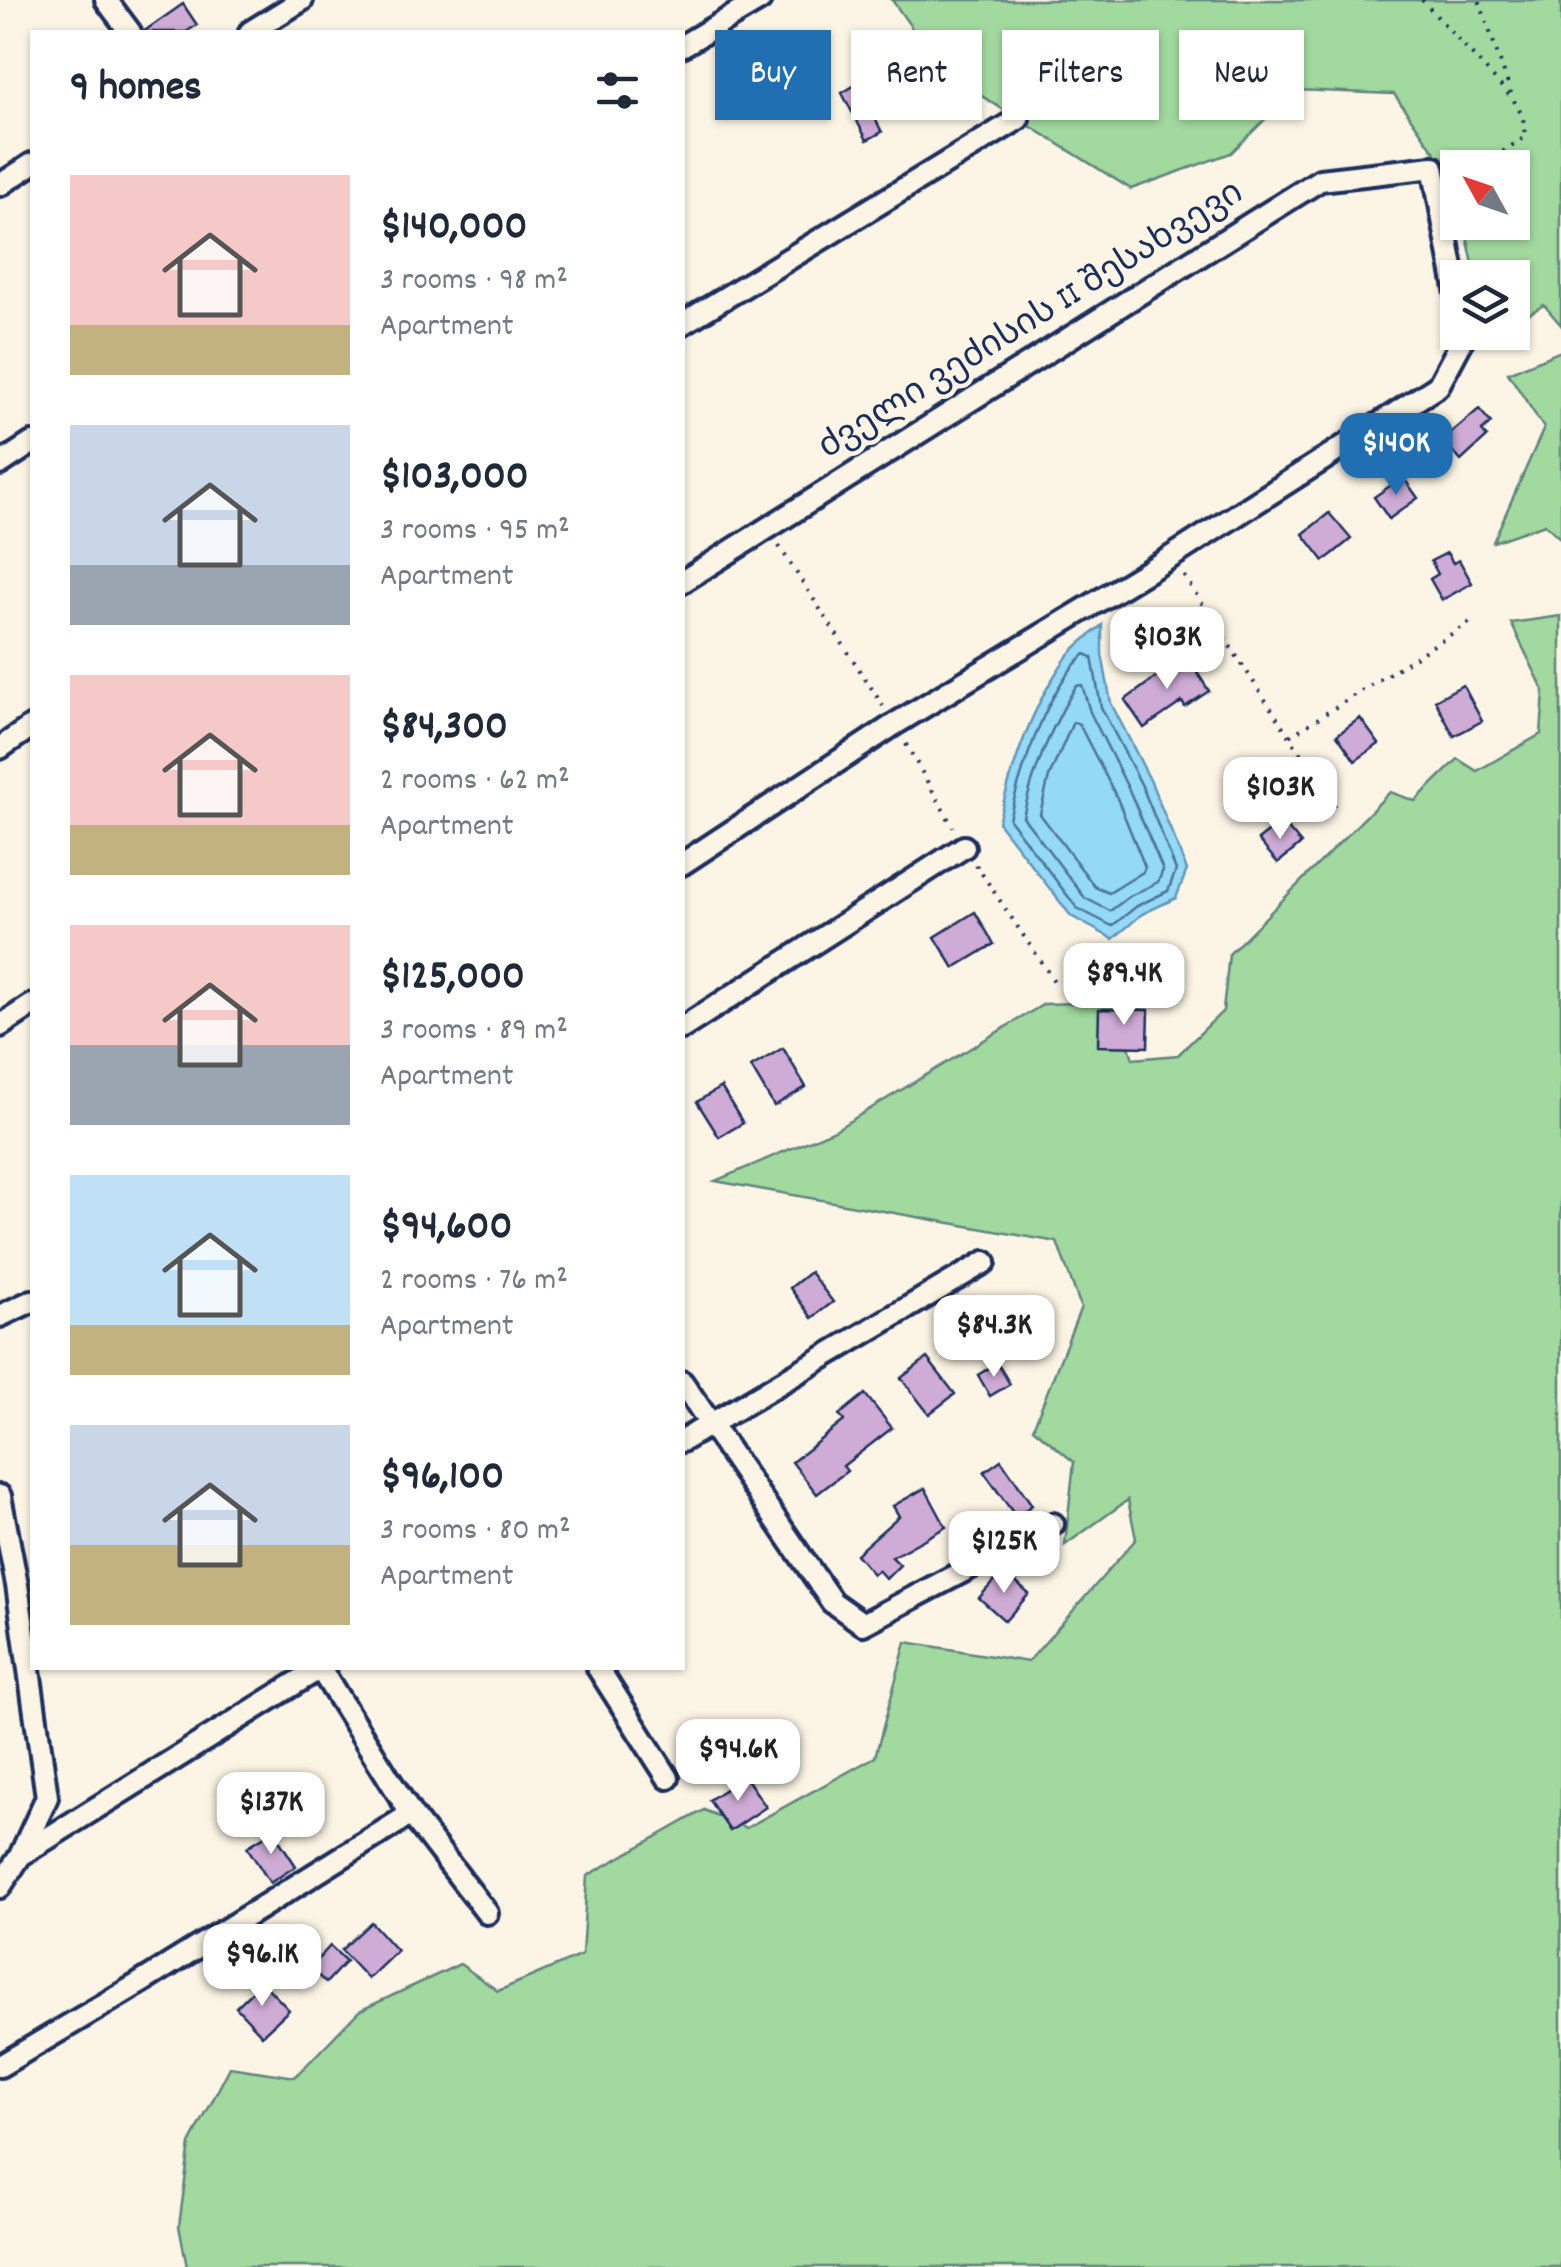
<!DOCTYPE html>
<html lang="en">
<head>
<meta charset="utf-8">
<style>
	body { margin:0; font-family:Dekko,"Noto Sans Georgian",sans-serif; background:#f2f2f3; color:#1f2937; height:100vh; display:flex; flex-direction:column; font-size:38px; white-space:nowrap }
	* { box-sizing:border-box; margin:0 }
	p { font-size:32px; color:#747a83 }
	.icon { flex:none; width:55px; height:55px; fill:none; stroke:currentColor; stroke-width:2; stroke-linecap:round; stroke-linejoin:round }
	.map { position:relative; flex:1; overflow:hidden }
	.side { position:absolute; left:30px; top:30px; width:655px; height:1640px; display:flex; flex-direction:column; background:#fff; border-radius:0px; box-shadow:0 2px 8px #0004 }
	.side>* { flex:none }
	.hud { position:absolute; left:715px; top:30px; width:695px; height:90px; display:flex; gap:20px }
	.needle { width:65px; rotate:310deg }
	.buttons { position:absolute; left:1440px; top:150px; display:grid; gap:20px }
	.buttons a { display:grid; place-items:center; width:90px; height:90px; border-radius:0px; background:#fff; box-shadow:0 2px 8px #0004; font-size:50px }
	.price { position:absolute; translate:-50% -85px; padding:0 22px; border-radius:20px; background:#fff; color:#222; font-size:32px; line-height:65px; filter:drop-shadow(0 2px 5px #0008) }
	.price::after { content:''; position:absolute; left:50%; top:60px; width:30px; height:22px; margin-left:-15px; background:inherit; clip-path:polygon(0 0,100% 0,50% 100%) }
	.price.current { background:#1f6fb2; color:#fff }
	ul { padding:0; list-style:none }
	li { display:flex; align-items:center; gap:30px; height:250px; padding:0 40px }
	li span { display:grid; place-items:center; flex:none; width:280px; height:200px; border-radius:0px; color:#555 }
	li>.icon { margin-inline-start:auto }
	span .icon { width:120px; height:120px; fill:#fffc; stroke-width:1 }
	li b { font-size:42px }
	h2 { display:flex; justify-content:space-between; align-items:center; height:120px; padding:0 40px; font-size:42px }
	.tag { padding:0 35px; border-radius:0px; background:#fff; box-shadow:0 2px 8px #0004; font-size:35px; line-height:90px }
	.tag.current { background:#1f6fb2; color:#fff }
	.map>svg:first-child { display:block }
	.green { fill:#a2d99e; stroke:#5e847e; stroke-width:2.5 }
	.water { fill:#94d9f6; stroke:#6495b9; stroke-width:2.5 }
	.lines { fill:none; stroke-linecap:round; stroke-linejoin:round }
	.shore { stroke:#4b739b; stroke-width:2.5 }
	.building { fill:#cfacd6; stroke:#1b2f5e; stroke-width:2.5 }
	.minor-casing { stroke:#1b2f5e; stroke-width:28 }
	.path { stroke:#1b2f5e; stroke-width:4; stroke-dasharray:2.5 8; stroke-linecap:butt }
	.minor { stroke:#fcf5e5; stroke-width:20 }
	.labels { text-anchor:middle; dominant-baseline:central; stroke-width:9; stroke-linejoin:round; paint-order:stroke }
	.street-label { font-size:35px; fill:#1b2f5e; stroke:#fcf5e5 }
</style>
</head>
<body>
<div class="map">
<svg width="1561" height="2267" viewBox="0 0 1561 2267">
	<rect width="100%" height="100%" fill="#fcf5e5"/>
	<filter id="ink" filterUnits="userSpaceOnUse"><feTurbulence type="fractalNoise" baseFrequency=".01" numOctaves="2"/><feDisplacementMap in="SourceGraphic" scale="20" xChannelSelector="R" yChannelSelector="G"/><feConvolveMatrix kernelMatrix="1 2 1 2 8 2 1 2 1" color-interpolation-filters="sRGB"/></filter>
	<g filter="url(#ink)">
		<path class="green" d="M892 0H1561V325L1544 305 1513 323 1512 278 1476 277 1464 223 1512 222V168H1458L1457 191 1455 181 1394 94 1295 90 1231 153 1131 189 943 72Z
			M1561 351V539L1545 524 1493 542 1544 428 1508 373Z
			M1561 616V2267H187L179 2226 190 2144 230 2067 295 2077 359 2011 460 1964 498 1991 582 1955 587 1876 704 1810 746 1828 875 1757 906 1642 1028 1662 1136 1539 1128 1500 1065 1545 1074 1462 1033 1428 1081 1307 1057 1242 715 1181 835 1130 1044 1004 1115 1002 1133 1059 1178 1055 1223 1011 1229 954 1390 792 1415 801 1458 759 1477 771 1541 734 1544 691 1511 623Z"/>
		<path class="water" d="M1102 625V654L1111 703 1151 782 1187 870 1176 898 1142 914 1113 939 1071 916 998 822C1013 765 1031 706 1067 657 1076 645 1091 635 1102 625Z"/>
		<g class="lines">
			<path class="shore" d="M1085 654 1092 657 1101 707 1142 786 1176 870 1168 891 1137 906 1112 926 1077 908 1009 819C1021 771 1047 687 1085 654Z
				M1082 685 1090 712 1130 792 1163 870 1158 882 1130 896 1110 911 1085 898 1023 817C1033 770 1051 727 1076 686Z
				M1073 722 1079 724 1117 798 1145 867 1143 872 1109 893 1095 887 1040 814 1049 777Z"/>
		</g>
		<path class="building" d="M183 4 197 25 186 32H143Z
			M857 84 882 132 867 140 842 93Z
			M1479 409 1491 423 1482 431 1487 437 1461 461 1443 440Z
			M1403 477 1418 498 1389 519 1374 497Z
			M1329 513 1351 539 1324 561 1303 534Z
			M1447 553 1453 563 1459 560 1472 583 1442 600 1430 579 1438 574 1431 561Z
			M1186 655 1209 691 1185 707 1182 702 1144 728 1125 700Z
			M1463 685 1482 721 1454 736 1435 700Z
			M1360 718 1379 744 1355 761 1337 735Z
			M1282 821 1301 844 1278 863 1258 840Z
			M975 912 994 944 954 968 935 937Z
			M1099 1009 1149 1010 1148 1047 1098 1046Z
			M783 1048 806 1087 774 1106 751 1067Z
			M721 1087 743 1123 719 1137 697 1102Z
			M810 1272 833 1302 812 1318 790 1288Z
			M927 1358 955 1394 929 1414 901 1378Z
			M997 1363 1010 1384 990 1396 978 1375Z
			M865 1394 892 1428 843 1466 847 1471 817 1494 792 1462 844 1421 839 1415Z
			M1001 1460 1032 1505 1016 1517 984 1472Z
			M925 1488 946 1527 892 1557 900 1565 886 1579 878 1570 873 1574 856 1554 899 1516 893 1506Z
			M1003 1571 1029 1594 1005 1621 979 1598Z
			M745 1776 766 1807 730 1831 709 1800Z
			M273 1831 296 1866 270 1883 247 1847Z
			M371 1922 397 1951 368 1979 341 1950Z
			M330 1946 346 1961 326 1983 310 1968Z
			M262 1982 289 2010 262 2035 236 2007Z"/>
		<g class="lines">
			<g class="minor-casing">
				<path id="minor" d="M106 0 130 32
					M250 32 302 0
					M682 46 760 0
					M0 185 32 164
					M682 324 1018 119
					M0 464 32 443
					M682 582 1320 180 1433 167 1458 299
					M0 748 32 726
					M682 864 895 724 1171 557 1438 386 1461 343 1460 332
					M0 1026 32 1005
					M682 1028 964 847
					M0 1316 32 1301
					M682 1382 832 1602 863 1624 1053 1524
					M682 1441 985 1262
					M0 1496 17 1585 47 1797 20 1856 0 1887
					M320 1668 411 1814 487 1913
					M598 1668 668 1778
					M21 1855 320 1668
					M0 2066 140 1983 411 1814"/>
			</g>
			<path class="path" d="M1422 0 1510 96
				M1452 164 1499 154 1525 137 1523 117 1513 99 1479 0
				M779 546 883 706
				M1184 576 1335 806
				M1290 736 1472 621
				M906 744 953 827
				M976 865 1054 981"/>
			<use href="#minor" class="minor"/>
		</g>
	</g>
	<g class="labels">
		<g class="street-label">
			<text transform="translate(1032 322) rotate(-32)">ძველი ვეძისის II შესახვევი</text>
		</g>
	</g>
</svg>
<div class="buttons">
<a><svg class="needle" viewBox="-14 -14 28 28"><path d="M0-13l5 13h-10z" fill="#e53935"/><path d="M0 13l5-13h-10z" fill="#747a83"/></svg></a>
<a><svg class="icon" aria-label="layers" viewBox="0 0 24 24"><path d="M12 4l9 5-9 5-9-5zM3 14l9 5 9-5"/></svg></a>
</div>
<b class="price current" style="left:1396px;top:498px">$140K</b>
<b class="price" style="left:1167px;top:692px">$103K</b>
<b class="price" style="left:1280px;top:842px">$103K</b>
<b class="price" style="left:1124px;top:1028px">$89.4K</b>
<b class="price" style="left:994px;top:1380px">$84.3K</b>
<b class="price" style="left:1004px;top:1596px">$125K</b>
<b class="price" style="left:738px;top:1804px">$94.6K</b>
<b class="price" style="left:271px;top:1857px">$137K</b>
<b class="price" style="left:262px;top:2009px">$96.1K</b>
<div class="hud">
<a class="tag current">Buy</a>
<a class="tag">Rent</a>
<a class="tag">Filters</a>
<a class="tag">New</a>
</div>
<section class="side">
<h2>9 homes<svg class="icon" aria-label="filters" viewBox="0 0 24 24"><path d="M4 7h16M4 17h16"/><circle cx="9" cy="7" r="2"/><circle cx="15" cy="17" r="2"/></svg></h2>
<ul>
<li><span style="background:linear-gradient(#f6c9c9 75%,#c2b280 0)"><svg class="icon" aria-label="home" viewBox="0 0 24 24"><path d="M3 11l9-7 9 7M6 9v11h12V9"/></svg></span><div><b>$140,000</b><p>3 rooms · 98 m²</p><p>Apartment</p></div></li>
<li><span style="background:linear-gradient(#c9d6e8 70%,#9aa5b1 0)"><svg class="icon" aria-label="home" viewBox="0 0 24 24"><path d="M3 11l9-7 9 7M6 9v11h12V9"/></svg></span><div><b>$103,000</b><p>3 rooms · 95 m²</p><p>Apartment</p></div></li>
<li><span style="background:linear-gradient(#f6c9c9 75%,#c2b280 0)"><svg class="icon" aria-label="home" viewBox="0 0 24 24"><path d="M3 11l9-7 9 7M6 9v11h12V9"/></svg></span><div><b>$84,300</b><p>2 rooms · 62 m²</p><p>Apartment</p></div></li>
<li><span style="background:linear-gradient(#f6c9c9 60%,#9aa5b1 0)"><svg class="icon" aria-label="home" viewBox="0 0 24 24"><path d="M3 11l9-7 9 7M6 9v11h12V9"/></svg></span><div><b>$125,000</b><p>3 rooms · 89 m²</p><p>Apartment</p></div></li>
<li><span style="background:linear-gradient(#bfe0f5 75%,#c2b280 0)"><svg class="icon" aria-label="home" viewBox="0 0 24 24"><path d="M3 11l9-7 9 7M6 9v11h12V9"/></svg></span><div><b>$94,600</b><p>2 rooms · 76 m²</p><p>Apartment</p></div></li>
<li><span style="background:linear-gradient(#c9d6e8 60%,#c2b280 0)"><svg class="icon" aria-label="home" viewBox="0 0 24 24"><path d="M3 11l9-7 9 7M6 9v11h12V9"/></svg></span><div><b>$96,100</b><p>3 rooms · 80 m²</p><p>Apartment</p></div></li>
</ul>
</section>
</div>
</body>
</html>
